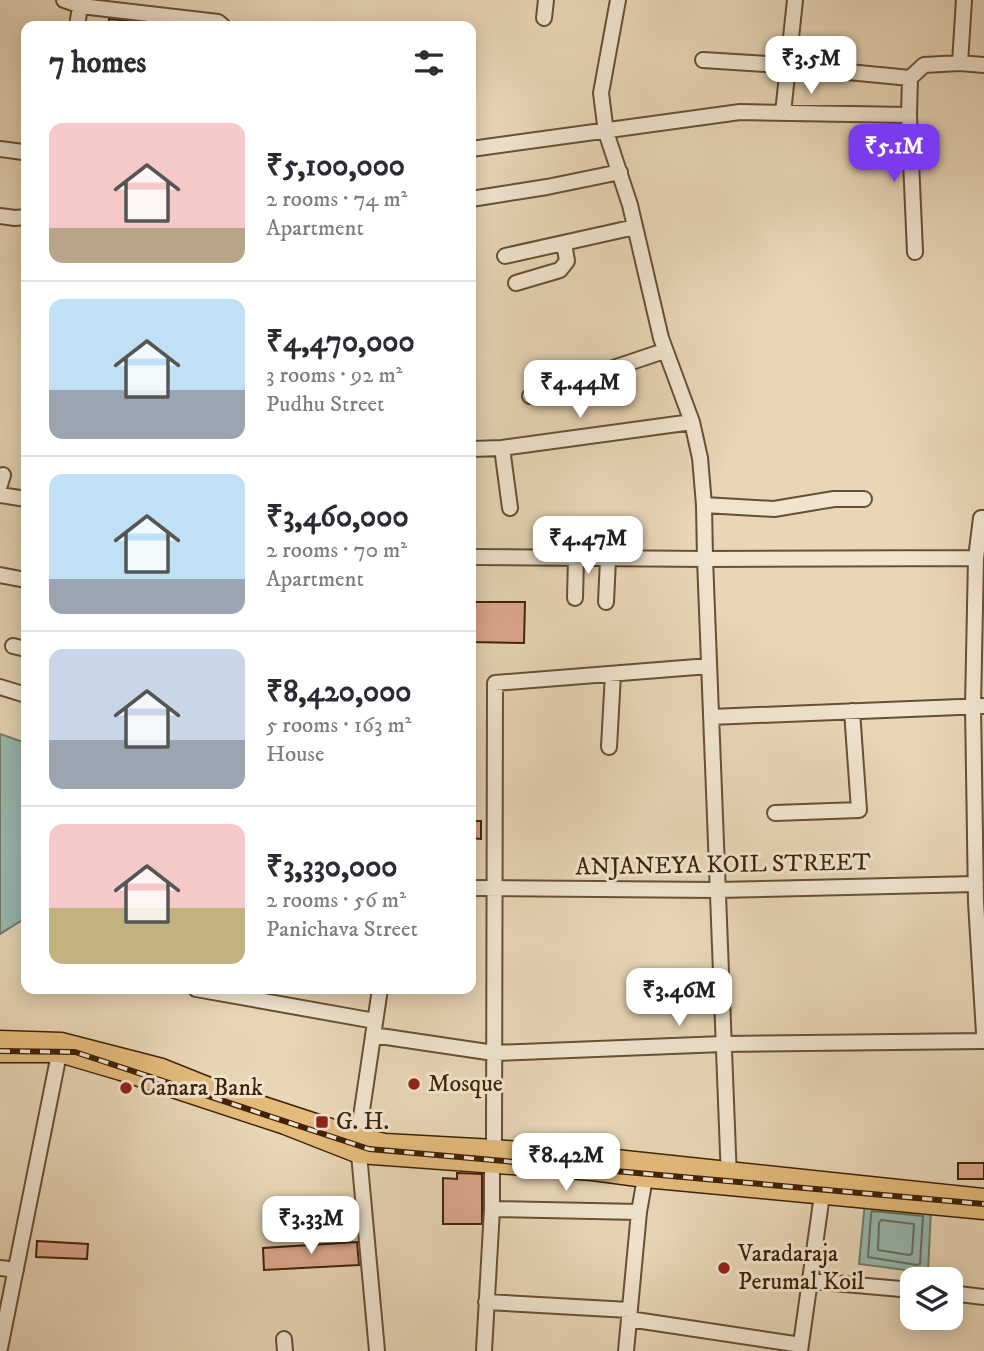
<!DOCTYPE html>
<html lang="en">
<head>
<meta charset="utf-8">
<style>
	body { margin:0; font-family:"IM FELL DW Pica",serif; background:#f7f7f7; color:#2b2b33; height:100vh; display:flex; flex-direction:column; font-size:26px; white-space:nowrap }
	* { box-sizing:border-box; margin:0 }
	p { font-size:23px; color:#7c7c81 }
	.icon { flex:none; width:38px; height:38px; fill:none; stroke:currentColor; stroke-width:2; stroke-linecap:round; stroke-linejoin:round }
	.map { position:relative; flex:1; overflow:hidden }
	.sheet { position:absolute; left:21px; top:21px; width:455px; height:973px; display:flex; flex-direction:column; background:#fff; border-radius:14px; box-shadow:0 4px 18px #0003 }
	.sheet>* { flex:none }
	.tools { position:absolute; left:900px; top:1267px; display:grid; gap:14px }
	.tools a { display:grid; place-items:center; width:63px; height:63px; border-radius:14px; background:#fff; box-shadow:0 4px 18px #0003; font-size:35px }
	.price { position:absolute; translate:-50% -60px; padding:0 16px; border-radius:14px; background:#fff; color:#222; font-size:23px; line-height:46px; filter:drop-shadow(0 2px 4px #0008) }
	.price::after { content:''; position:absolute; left:50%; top:42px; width:21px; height:16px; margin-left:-10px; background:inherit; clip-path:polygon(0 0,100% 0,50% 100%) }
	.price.on { background:#7c3aed; color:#fff }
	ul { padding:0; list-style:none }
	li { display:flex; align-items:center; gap:21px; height:175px; padding:0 28px }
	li+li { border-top:2px solid #e1e1e2 }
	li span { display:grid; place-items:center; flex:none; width:196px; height:140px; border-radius:14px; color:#555 }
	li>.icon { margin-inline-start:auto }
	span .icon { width:84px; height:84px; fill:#fffc; stroke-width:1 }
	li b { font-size:30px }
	h2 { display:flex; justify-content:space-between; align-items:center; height:84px; padding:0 28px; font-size:30px }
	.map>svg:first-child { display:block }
	.water { fill:#97b9b0; stroke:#747d6c; stroke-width:2 }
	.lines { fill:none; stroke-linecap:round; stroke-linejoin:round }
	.shore { stroke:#6b6e5b; stroke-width:2 }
	.building { fill:#dda88d; stroke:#3f2206; stroke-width:2 }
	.minor-casing { stroke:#694f32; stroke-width:18 }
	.major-casing { stroke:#3f2206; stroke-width:21 }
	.minor { stroke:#f0e4d0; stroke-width:14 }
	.major { stroke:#e4bb7b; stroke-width:18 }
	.rail-casing { stroke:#3f2206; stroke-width:6 }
	.rail { stroke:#f0e4d0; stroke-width:3.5; stroke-dasharray:10; stroke-linecap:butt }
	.poi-dot { fill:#8f2418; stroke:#f0e4d0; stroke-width:2.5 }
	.labels { text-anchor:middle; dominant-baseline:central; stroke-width:6; stroke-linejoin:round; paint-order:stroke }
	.street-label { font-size:24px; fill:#3f2206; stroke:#f0e4d0 }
	.poi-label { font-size:24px; fill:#3f2206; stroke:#f0e4d0; text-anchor:start }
</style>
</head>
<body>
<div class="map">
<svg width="984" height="1351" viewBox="0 0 984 1351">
	<rect width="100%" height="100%" fill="#e8d6b6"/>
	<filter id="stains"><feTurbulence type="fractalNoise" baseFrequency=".00286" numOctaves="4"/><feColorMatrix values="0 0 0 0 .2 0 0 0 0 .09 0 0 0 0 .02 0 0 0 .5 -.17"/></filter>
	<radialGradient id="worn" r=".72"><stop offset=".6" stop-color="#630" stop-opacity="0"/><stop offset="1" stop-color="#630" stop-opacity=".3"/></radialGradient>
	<path class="water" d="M0 734 26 743 24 919 0 934Z
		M865 1202 931 1209 928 1273 859 1264Z"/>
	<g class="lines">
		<path class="shore" d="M872 1211 923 1216 920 1264 917 1265 868 1257 871 1214Z
			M881 1220 914 1224 912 1254 909 1255 878 1250 879 1223Z"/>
	</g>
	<path class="building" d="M109 19 130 21 129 26H108Z
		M471 602H525L524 643 471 642Z
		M471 821H481V839L471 838Z
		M958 1163H984V1179H958Z
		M457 1173 482 1174V1224H443V1178L457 1179Z
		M37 1241 88 1244 87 1259 36 1257Z
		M357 1242 359 1265 264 1270 263 1248Z"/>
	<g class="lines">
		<g class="minor-casing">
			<path id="minor" d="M64 0 81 6 218 22 223 26
				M618 0 601 93 604 117 606 132 630 205 661 338 692 422 700 458 704 505 705 559 729 1179
				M544 18 546 0
				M77 26 81 0
				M703 60 766 64 910 78
				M960 63 964 0
				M783 113 795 0
				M909 115 915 252
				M0 149 23 152
				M471 149 740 112 909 115 910 78 924 65 960 63 984 65
				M471 199 547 187 620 172
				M0 216 15 218 26 217
				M505 256 635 227
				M516 283 560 270 567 261 564 243
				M530 396 664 351
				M502 448 510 508
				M471 449 502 448 692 422
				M0 485 3 475
				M0 495 26 499
				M704 505 774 509 834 499H864
				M984 518H981L976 558 973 706 976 902 984 1033
				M471 557 705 559 976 558
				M0 575 26 580
				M575 598 576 558
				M606 602 608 559
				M13 646 26 649
				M0 687 26 695
				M711 717 984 706
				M609 747 613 674
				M775 813 859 810 852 711
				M471 888 717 890 976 884
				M196 989 375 1021
				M373 1035 494 1053 723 1044 984 1041
				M492 1209 639 1212
				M0 1268 16 1270
				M811 1281 912 1290
				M950 1293 984 1297
				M486 1302 629 1310
				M629 1319 801 1345
				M284 1339 285 1351
				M0 1348 61 1044
				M377 1351 359 1154 358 1137 380 989
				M484 1351 492 1209V1163L494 1149 495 683 709 666
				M626 1351 639 1212 645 1178
				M800 1351 822 1195"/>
		</g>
		<g class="major-casing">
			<path id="major" d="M0 1040 61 1042 162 1068 227 1094 358 1137 385 1143 494 1149 606 1158 984 1198
				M0 1053H60L121 1071 285 1125 359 1154 593 1171 645 1178 984 1210"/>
		</g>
		<use href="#minor" class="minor"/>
		<use href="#major" class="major"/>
		<g class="rail-casing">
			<path id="rail" d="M0 1051 75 1052 369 1149 984 1204"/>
		</g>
		<use href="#rail" class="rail"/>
	</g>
	<g class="poi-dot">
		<circle cx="414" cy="1084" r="7"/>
		<circle cx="126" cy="1088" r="7"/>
		<rect x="315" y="1115" width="14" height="14" rx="3.5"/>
		<circle cx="724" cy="1268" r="7"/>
	</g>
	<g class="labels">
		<g class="street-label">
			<text transform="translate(723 865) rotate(-1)">ANJANEYA KOIL STREET</text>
		</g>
		<g class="poi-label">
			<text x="428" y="1084">Mosque</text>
			<text x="140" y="1088">Canara Bank</text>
			<text x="336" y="1122">G. H.</text>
			<text x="738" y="1254">Varadaraja<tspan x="738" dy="28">Perumal Koil</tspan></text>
		</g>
	</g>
	<rect width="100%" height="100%" filter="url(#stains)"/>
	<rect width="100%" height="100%" fill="url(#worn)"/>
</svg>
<div class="tools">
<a><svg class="icon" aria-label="layers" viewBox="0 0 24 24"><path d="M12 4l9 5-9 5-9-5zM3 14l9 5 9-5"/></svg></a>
</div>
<b class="price" style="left:811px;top:96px">₹3.5M</b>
<b class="price on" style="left:894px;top:184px">₹5.1M</b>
<b class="price" style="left:580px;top:420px">₹4.44M</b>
<b class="price" style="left:588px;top:576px">₹4.47M</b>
<b class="price" style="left:679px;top:1028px">₹3.46M</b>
<b class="price" style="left:566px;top:1193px">₹8.42M</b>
<b class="price" style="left:311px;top:1256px">₹3.33M</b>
<section class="sheet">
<h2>7 homes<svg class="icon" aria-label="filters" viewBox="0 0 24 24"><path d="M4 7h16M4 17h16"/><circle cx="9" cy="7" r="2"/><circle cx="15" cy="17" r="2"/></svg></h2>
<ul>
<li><span style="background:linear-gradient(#f6c9c9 75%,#b9a48a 0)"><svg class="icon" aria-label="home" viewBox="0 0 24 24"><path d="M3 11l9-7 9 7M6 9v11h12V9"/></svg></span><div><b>₹5,100,000</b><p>2 rooms · 74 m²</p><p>Apartment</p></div></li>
<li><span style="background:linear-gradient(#bfe0f5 65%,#9aa5b1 0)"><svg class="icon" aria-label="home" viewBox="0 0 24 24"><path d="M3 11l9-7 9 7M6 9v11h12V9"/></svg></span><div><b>₹4,470,000</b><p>3 rooms · 92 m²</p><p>Pudhu Street</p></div></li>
<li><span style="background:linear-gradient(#bfe0f5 75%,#9aa5b1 0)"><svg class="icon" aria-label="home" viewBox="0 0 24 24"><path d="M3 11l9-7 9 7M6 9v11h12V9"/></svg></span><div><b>₹3,460,000</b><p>2 rooms · 70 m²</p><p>Apartment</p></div></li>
<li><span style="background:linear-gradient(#c9d6e8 65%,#9aa5b1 0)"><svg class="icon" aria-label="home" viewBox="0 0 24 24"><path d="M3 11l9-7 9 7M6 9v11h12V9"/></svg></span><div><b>₹8,420,000</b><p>5 rooms · 163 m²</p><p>House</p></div></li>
<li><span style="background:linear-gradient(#f6c9c9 60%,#c2b280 0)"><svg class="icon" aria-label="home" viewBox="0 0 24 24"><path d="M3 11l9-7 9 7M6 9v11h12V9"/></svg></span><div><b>₹3,330,000</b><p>2 rooms · 56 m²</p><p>Panichava Street</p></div></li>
</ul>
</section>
</div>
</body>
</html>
